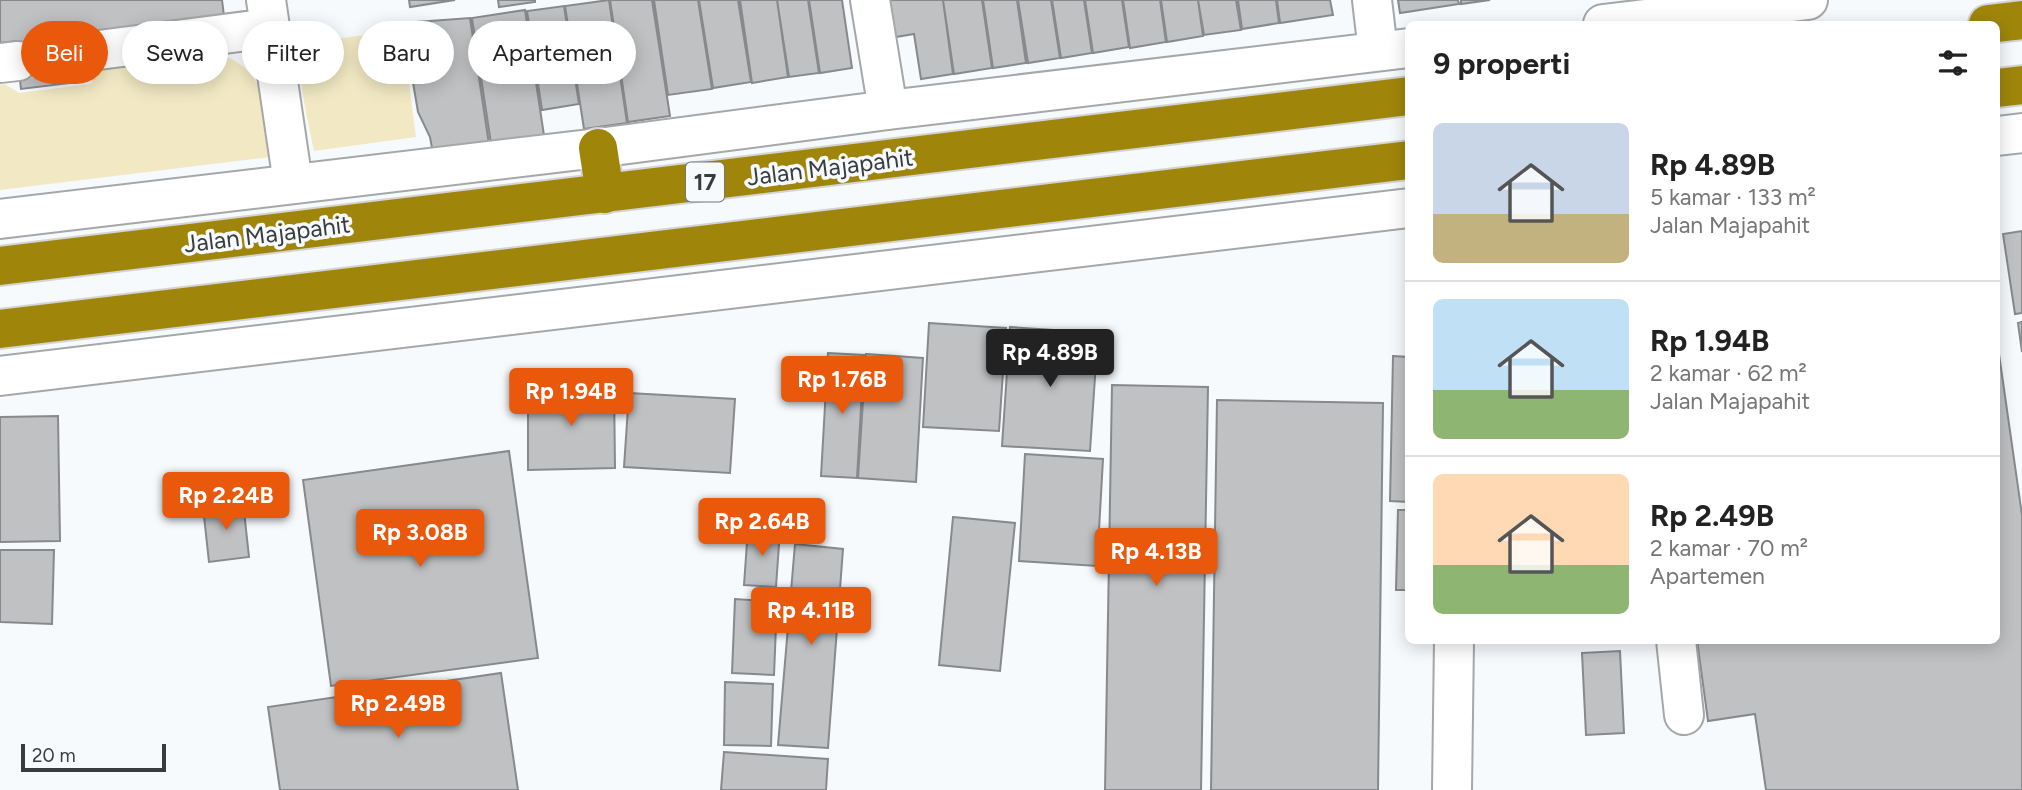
<!DOCTYPE html>
<html lang="id">
<head>
<meta charset="utf-8">
<style>
	body { margin:0; font-family:Figtree,sans-serif; background:#f6f6f6; color:#222; height:100vh; display:flex; flex-direction:column; font-size:26px; white-space:nowrap }
	* { box-sizing:border-box; margin:0 }
	p { font-size:23px; color:#767676 }
	.icon { flex:none; width:38px; height:38px; fill:none; stroke:currentColor; stroke-width:2; stroke-linecap:round; stroke-linejoin:round }
	.map { position:relative; flex:1; overflow:hidden }
	.details { position:absolute; left:1405px; top:21px; width:595px; height:623px; display:flex; flex-direction:column; background:#fff; border-radius:10px; box-shadow:0 4px 18px #0003 }
	.details>* { flex:none }
	.banner { position:absolute; left:21px; top:21px; width:665px; height:63px; display:flex; gap:14px }
	.scale { position:absolute; left:21px; bottom:18px; width:145px; box-sizing:border-box; padding-left:7px; border:4px solid #3a3b3c; border-top:0; font-size:19px; line-height:24px; white-space:nowrap; color:#3a3b3c; -webkit-text-stroke:5px #f7fafc; paint-order:stroke }
	.price { position:absolute; translate:-50% -60px; padding:0 16px; border-radius:7px; background:#ea580c; color:#fff; font-size:23px; line-height:46px; filter:drop-shadow(0 2px 4px #0008) }
	.price::after { content:''; position:absolute; left:50%; top:42px; width:21px; height:16px; margin-left:-10px; background:inherit; clip-path:polygon(0 0,100% 0,50% 100%) }
	.price.selected { background:#222; color:#fff }
	ul { padding:0; list-style:none }
	li { display:flex; align-items:center; gap:21px; height:175px; padding:0 28px }
	li+li { border-top:2px solid #e0e0e0 }
	li span { display:grid; place-items:center; flex:none; width:196px; height:140px; border-radius:10px; color:#555 }
	li>.icon { margin-inline-start:auto }
	span .icon { width:84px; height:84px; fill:#fffc; stroke-width:1 }
	li b { font-size:30px }
	h2 { display:flex; justify-content:space-between; align-items:center; height:84px; padding:0 28px; font-size:30px }
	.pill { padding:0 24px; border-radius:32px; background:#fff; box-shadow:0 4px 18px #0003; font-size:24px; line-height:63px }
	.pill.selected { background:#ea580c; color:#fff }
	.map>svg:first-child { display:block }
	.green { fill:#f2e9c4 }
	.building { fill:#bfc1c3; stroke:#87898c; stroke-width:2 }
	.lines { fill:none; stroke-linecap:round; stroke-linejoin:round }
	.minor-tunnel { stroke:#d1d4d6; stroke-width:38; stroke-dasharray:38 19; stroke-linecap:butt }
	.minor-casing { stroke:#a5a7a9; stroke-width:42 }
	.highway-casing { stroke:#d4d4d4; stroke-width:42 }
	.minor { stroke:#fff; stroke-width:38 }
	.highway { stroke:#9f860b; stroke-width:38 }
	.labels { text-anchor:middle; dominant-baseline:central; stroke-width:7; stroke-linejoin:round; paint-order:stroke }
	.shield { fill:#f7fafc; stroke:#737476; stroke-width:2 }
	.shield-label { font-size:23px; font-weight:bold; fill:#3a3b3c }
	.street-label { font-size:24px; fill:#3a3b3c; stroke:#f7fafc }
</style>
</head>
<body>
<div class="map">
<svg width="2022" height="790" viewBox="0 0 2022 790">
	<rect width="100%" height="100%" fill="#f7fafc"/>
	<path class="green" d="M402 30 416 137 314 151C310 130 295 69 301 52 304 47 308 45 313 42Z
		M216 53C270 69 264 110 271 157L0 190V85L5 84 19 93 90 84 98 70Z"/>
	<path class="building" d="M0 0H222L224 16 81 35 87 81 21 89 16 41 0 43Z
		M409 0H455L410 7Z
		M498 0H535V2L499 7Z
		M609 0 627 123 584 129 565 6Z
		M610 0H652L670 116 628 122Z
		M654 0H698L712 89 668 95Z
		M699 0H738L751 82 713 88Z
		M740 0H777L788 77 752 83Z
		M777 0H808L819 73 789 77Z
		M809 0H842L852 68 820 73Z
		M878 0H943L953 74 921 79 914 34 884 39Z
		M943 0H982L992 68 954 74Z
		M983 0H1017L1026 63 993 68Z
		M1018 0H1051L1060 58 1028 63Z
		M1052 0H1084L1092 53 1061 58Z
		M1085 0H1122L1129 47 1093 53Z
		M1123 0H1160L1166 42 1130 48Z
		M1161 0H1198L1203 36 1167 42Z
		M1198 0H1236L1241 30 1204 35Z
		M1238 0H1276L1279 23 1242 29Z
		M1277 0H1330L1333 15 1280 23Z
		M1398 0H1458L1459 4 1400 13Z
		M1461 0H1490L1461 4Z
		M564 6 579 104 542 110 527 11Z
		M525 10 545 142 492 150 472 18Z
		M470 18 490 151 434 159 430 137 418 112 403 23Z
		M2022 231V313L2015 314 2003 234Z
		M2022 322V352L2018 323Z
		M929 323 1006 328 999 431 923 427Z
		M1010 327 1098 333 1090 451 1002 446Z
		M1997 340 2022 515V790H1766L1755 714 1708 721 1697 640H1997Z
		M828 353 864 355 857 478 821 476Z
		M866 354 923 358 916 482 858 478Z
		M1393 356 1409 357V502L1390 501Z
		M614 385 615 468 528 470V387Z
		M1112 385 1208 387 1201 790H1105Z
		M629 393 735 399 730 473 624 467Z
		M1217 400 1383 403 1378 790H1211Z
		M58 416 60 541 0 542V417Z
		M509 451 538 658 331 686 303 480Z
		M1025 454 1103 459 1097 566 1019 561Z
		M243 502 249 557 209 562 203 507Z
		M1398 510H1409V590H1396Z
		M953 517 1015 523 1000 671 939 665Z
		M748 528 780 530 776 587 744 585Z
		M795 544 843 549 828 748 778 745Z
		M0 550H54L52 624 0 622Z
		M735 599 777 602 774 675 732 673Z
		M1620 651 1624 733 1586 735 1582 653Z
		M501 673 518 790H280L268 707Z
		M725 682 773 684 771 746 724 745Z
		M724 752 828 759 826 790H721Z"/>
	<g class="lines">
		<path class="minor-tunnel" d="M18 61 83 52"/>
		<g class="minor-casing">
			<path id="minor" d="M266 0 293 183
				M870 0 888 110
				M1372 0 1378 51
				M1603 24 1808 0
				M83 52 270 28
				M0 63 18 61
				M1997 136 2022 133
				M0 219 598 148 888 110 1409 48
				M0 376 1409 208
				M1676 640 1684 715
				M1452 790 1454 640"/>
		</g>
		<g class="highway-casing">
			<path id="highway" d="M1988 24 2022 20
				M1997 88 2022 85
				M598 148 605 194
				M0 266 1409 96
				M0 329 1409 160"/>
		</g>
		<use href="#minor" class="minor"/>
		<use href="#highway" class="highway"/>
	</g>
	<g class="labels">
		<rect class="shield" x="686" y="162.5" width="38" height="39" rx="5"/>
		<g class="shield-label">
			<text x="705" y="182">17</text>
		</g>
		<g class="street-label">
			<text transform="translate(830 167) rotate(-7)">Jalan Majapahit</text>
			<text transform="translate(267 234) rotate(-7)">Jalan Majapahit</text>
		</g>
	</g>
</svg>
<div class="scale">20 m</div>
<b class="price selected" style="left:1050px;top:389px">Rp 4.89B</b>
<b class="price" style="left:842px;top:416px">Rp 1.76B</b>
<b class="price" style="left:571px;top:428px">Rp 1.94B</b>
<b class="price" style="left:226px;top:532px">Rp 2.24B</b>
<b class="price" style="left:762px;top:558px">Rp 2.64B</b>
<b class="price" style="left:420px;top:569px">Rp 3.08B</b>
<b class="price" style="left:1156px;top:588px">Rp 4.13B</b>
<b class="price" style="left:811px;top:647px">Rp 4.11B</b>
<b class="price" style="left:398px;top:740px">Rp 2.49B</b>
<div class="banner">
<a class="pill selected">Beli</a>
<a class="pill">Sewa</a>
<a class="pill">Filter</a>
<a class="pill">Baru</a>
<a class="pill">Apartemen</a>
</div>
<section class="details">
<h2>9 properti<svg class="icon" aria-label="filters" viewBox="0 0 24 24"><path d="M4 7h16M4 17h16"/><circle cx="9" cy="7" r="2"/><circle cx="15" cy="17" r="2"/></svg></h2>
<ul>
<li><span style="background:linear-gradient(#c9d6e8 65%,#c2b280 0)"><svg class="icon" aria-label="home" viewBox="0 0 24 24"><path d="M3 11l9-7 9 7M6 9v11h12V9"/></svg></span><div><b>Rp 4.89B</b><p>5 kamar · 133 m²</p><p>Jalan Majapahit</p></div></li>
<li><span style="background:linear-gradient(#bfe0f5 65%,#8fb573 0)"><svg class="icon" aria-label="home" viewBox="0 0 24 24"><path d="M3 11l9-7 9 7M6 9v11h12V9"/></svg></span><div><b>Rp 1.94B</b><p>2 kamar · 62 m²</p><p>Jalan Majapahit</p></div></li>
<li><span style="background:linear-gradient(#ffd9b3 65%,#8fb573 0)"><svg class="icon" aria-label="home" viewBox="0 0 24 24"><path d="M3 11l9-7 9 7M6 9v11h12V9"/></svg></span><div><b>Rp 2.49B</b><p>2 kamar · 70 m²</p><p>Apartemen</p></div></li>
</ul>
</section>
</div>
</body>
</html>
